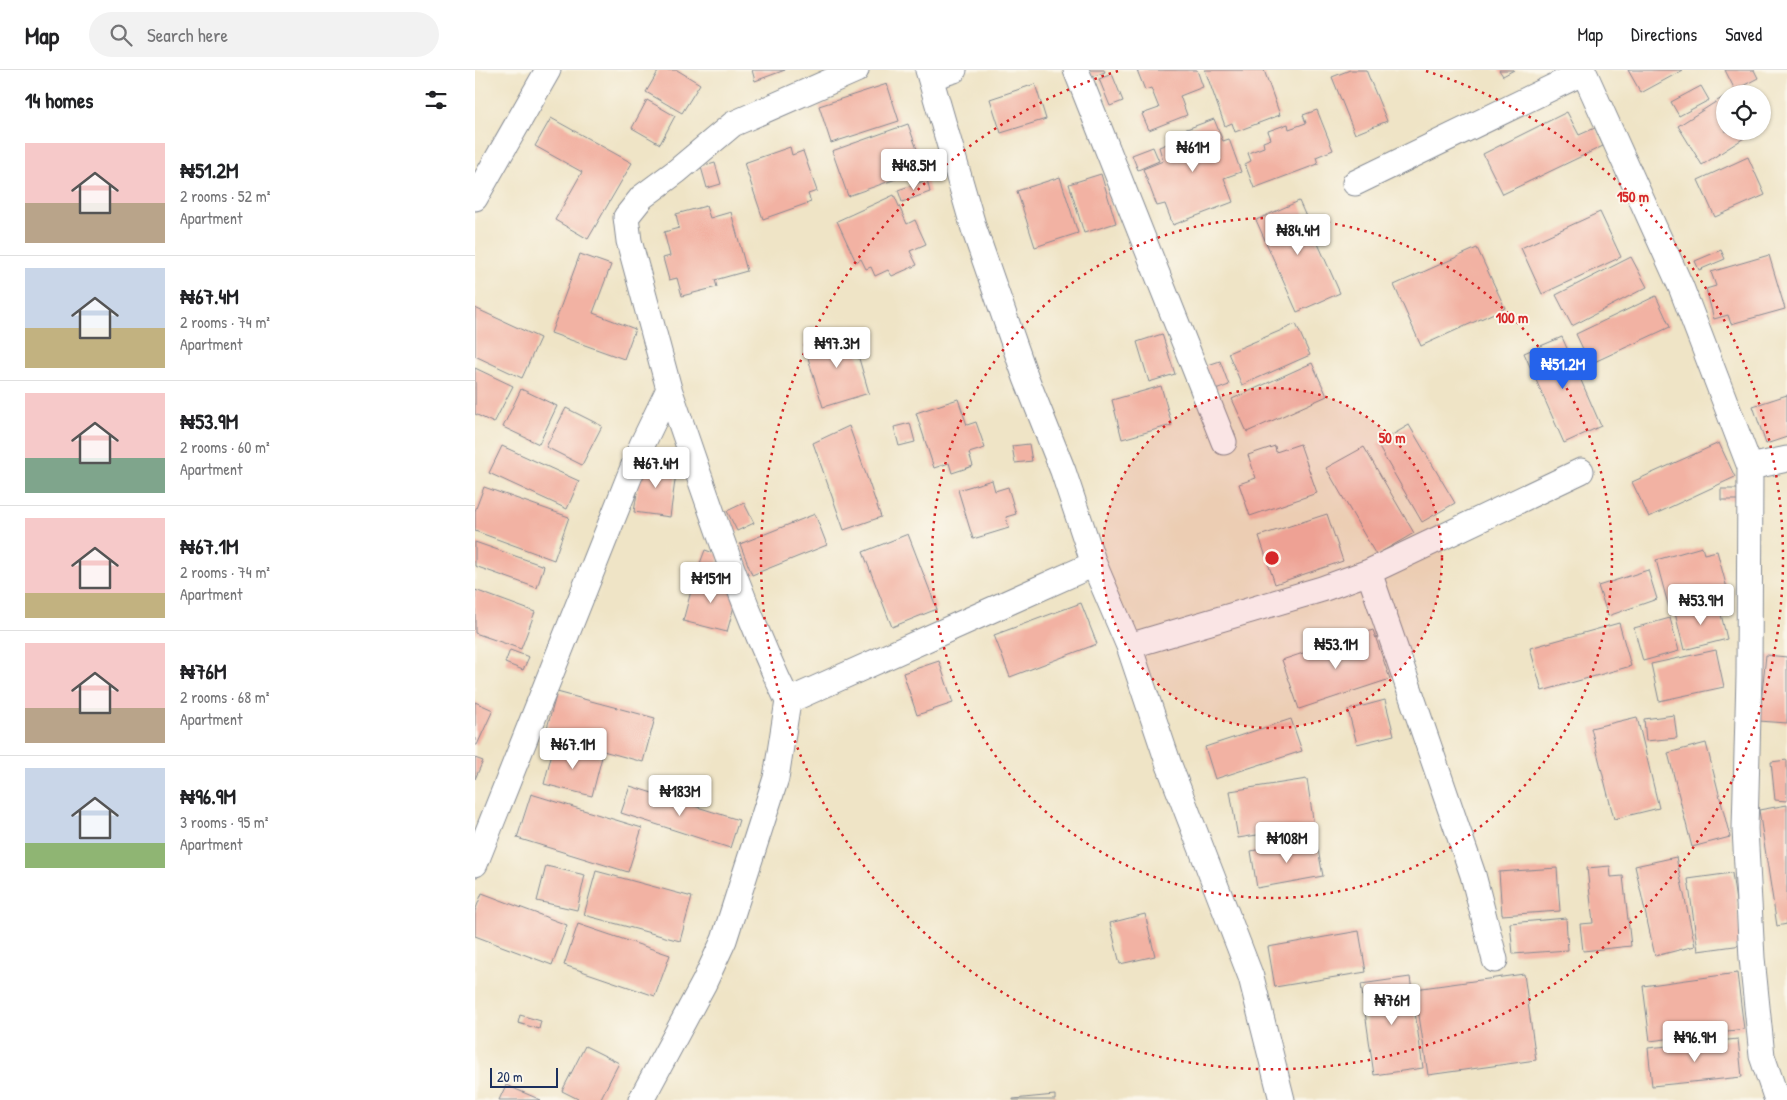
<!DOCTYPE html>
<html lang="en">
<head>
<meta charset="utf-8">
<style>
	body { margin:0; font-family:"Patrick Hand",sans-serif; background:#f2f2f2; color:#202124; height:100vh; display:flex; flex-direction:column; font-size:19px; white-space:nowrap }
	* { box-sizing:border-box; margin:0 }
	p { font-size:16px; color:#757577 }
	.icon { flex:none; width:28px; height:28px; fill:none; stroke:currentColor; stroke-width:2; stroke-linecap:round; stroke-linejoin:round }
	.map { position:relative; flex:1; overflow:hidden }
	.panel { display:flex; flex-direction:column; background:#fff; width:475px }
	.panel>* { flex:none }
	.controls { position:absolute; left:1241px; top:15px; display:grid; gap:10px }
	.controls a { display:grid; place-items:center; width:55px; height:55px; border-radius:50%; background:#fff; box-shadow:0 1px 4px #0004; font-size:25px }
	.scale { position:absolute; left:15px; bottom:12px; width:68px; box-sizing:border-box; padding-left:5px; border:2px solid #1b2f5e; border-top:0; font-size:14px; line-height:18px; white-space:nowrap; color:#1b2f5e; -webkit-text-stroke:4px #fbf7ec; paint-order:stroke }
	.price { position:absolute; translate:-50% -42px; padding:0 11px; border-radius:5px; background:#fff; color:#222; font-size:16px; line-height:32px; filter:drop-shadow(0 1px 2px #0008) }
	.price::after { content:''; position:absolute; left:50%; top:30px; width:15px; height:11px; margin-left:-8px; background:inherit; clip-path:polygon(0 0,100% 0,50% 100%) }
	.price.current { background:#2563eb; color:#fff }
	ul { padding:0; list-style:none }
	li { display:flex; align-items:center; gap:15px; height:125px; padding:0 25px }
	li+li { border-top:1px solid #e0e0e0 }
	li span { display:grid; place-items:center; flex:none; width:140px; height:100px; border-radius:0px; color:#555 }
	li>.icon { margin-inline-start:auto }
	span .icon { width:60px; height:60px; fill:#fffc; stroke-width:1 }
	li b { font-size:21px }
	h2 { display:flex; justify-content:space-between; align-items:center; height:60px; padding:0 25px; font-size:21px }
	header { display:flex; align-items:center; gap:30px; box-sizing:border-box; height:70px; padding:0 25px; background:#fff; border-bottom:1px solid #e0e0e0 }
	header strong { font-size:24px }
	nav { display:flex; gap:28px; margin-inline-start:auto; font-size:18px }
	.search { width:350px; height:45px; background:#f2f2f2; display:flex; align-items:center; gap:12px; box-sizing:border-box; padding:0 18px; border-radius:28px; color:#757577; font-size:19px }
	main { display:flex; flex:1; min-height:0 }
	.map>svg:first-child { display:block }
	.building { fill:#f2b2a3 }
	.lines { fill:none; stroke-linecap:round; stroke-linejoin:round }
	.minor-casing { stroke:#858a92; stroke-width:27 }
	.minor { stroke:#fff; stroke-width:25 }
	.ring { fill:none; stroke:#d62828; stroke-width:2.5; stroke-dasharray:2.5 5 }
	.centre { fill:#d62828; stroke:#fbf7ec; stroke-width:2.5 }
	.ring-label { font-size:15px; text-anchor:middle; font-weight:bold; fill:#d62828; stroke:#fbf7ec; stroke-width:4; stroke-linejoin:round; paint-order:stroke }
</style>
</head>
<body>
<header>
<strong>Map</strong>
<div class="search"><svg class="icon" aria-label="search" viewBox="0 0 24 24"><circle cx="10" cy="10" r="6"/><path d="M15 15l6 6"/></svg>Search here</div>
<nav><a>Map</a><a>Directions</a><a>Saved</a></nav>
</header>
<main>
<section class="panel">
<h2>14 homes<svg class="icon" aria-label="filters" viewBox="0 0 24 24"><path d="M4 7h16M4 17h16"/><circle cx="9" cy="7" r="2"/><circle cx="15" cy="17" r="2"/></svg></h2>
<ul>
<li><span style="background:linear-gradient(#f6c9c9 60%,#b9a48a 0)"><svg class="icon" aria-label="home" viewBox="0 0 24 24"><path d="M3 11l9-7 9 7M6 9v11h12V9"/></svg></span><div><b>₦51.2M</b><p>2 rooms · 52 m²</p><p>Apartment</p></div></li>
<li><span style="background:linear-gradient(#c9d6e8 60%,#c2b280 0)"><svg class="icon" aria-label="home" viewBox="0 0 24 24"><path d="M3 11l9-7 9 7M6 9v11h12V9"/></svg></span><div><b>₦67.4M</b><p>2 rooms · 74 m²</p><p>Apartment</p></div></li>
<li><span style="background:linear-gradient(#f6c9c9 65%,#7fa58c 0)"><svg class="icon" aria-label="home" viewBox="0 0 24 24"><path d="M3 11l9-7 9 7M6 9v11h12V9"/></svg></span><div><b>₦53.9M</b><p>2 rooms · 60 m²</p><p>Apartment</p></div></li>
<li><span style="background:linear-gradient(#f6c9c9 75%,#c2b280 0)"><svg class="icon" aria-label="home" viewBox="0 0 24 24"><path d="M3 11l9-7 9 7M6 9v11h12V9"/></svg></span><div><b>₦67.1M</b><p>2 rooms · 74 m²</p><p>Apartment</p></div></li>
<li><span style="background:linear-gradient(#f6c9c9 65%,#b9a48a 0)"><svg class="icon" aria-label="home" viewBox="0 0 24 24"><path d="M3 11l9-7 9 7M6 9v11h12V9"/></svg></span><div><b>₦76M</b><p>2 rooms · 68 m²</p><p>Apartment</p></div></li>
<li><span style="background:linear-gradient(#c9d6e8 75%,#8fb573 0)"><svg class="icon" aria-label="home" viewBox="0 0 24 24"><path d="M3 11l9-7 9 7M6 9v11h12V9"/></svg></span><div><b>₦96.9M</b><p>3 rooms · 95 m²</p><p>Apartment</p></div></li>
</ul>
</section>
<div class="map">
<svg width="1312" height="1030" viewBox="0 0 1312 1030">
	<rect width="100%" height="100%" fill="#fbf7ec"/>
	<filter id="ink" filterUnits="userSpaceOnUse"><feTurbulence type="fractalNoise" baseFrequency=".02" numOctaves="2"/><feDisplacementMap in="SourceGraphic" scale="10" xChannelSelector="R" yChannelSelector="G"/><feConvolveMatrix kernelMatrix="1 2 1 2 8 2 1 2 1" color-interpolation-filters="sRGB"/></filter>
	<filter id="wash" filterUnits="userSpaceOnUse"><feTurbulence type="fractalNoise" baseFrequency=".0096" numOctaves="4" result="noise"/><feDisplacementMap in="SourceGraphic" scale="20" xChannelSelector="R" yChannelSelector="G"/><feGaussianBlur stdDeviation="1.12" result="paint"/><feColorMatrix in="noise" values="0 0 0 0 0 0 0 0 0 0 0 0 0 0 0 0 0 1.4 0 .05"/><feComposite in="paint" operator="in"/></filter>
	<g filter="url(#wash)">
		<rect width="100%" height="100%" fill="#efe4c6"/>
		<g id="blocks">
			<path class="building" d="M184 0H202L225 14 207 43 171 22Z
				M277 0H310L280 11Z
				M615 0H629L630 2 617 7Z
				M662 0H722L728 17 705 26 712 45 674 60 667 44 684 38 676 18 670 20Z
				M730 0H789L805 45 760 62 757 53 750 56Z
				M875 0H891L912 51 880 64 857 7Z
				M1024 0H1039L1028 6Z
				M1153 0H1208L1166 23Z
				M1250 0H1279L1283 8 1260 20Z
				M637 4 648 31 635 36 624 9Z
				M412 14 424 51 356 73 344 36Z
				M560 14 571 49 526 63 515 29Z
				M1226 16 1234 30 1204 46 1196 32Z
				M1250 26V61H1280L1227 95 1203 56Z
				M172 30 200 46 185 74 157 58Z
				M842 40 858 80 841 87 843 94 779 118 770 94 776 91 773 83 789 77 788 72 796 69 793 61 813 54 814 59 831 53 828 45Z
				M1092 42 1104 65 1120 58 1128 76 1028 124 1008 84Z
				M76 48 157 93 113 169 80 150 107 102 60 76Z
				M739 49 748 71 754 69 766 102 749 108 758 132 698 155 690 134 682 136 668 99 688 91 684 77 700 71 698 64Z
				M433 54 449 99 373 126 357 81Z
				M315 77 317 85 328 81 342 121 333 124 336 132 288 149 269 93Z
				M678 77 684 91 663 100 657 85Z
				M1273 87 1290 125 1240 147 1223 110Z
				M240 93 246 114 232 118 226 97Z
				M626 104 641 153 609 163 594 114Z
				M585 107 603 163 560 177 542 121Z
				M452 110 455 122 427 132 423 120Z
				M419 125 432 154 440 150 451 174 435 181 442 195 417 206 413 200 400 206 396 197 391 199 386 189 381 192 362 151Z
				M824 131 865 223 822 242 781 150Z
				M231 136 235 148 256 142 272 201 240 210 242 217 207 226 202 208 194 210 188 188 195 186 189 162 204 158 201 144Z
				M1125 142 1146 187 1067 224 1046 178Z
				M1002 178 1030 238 946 276 919 215Z
				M1246 180 1250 189 1224 200 1220 191Z
				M105 184 136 195 118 243 160 259 149 289 76 263Z
				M1294 185 1310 239 1256 254 1253 245 1239 249 1231 219 1241 216 1236 202Z
				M1156 187 1172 217 1097 256 1081 225Z
				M1181 226 1195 257 1115 294 1101 264Z
				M0 238 65 268 47 308 0 286Z
				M821 254 835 285 767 315 753 283Z
				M376 261 394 323 348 337 329 275Z
				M687 264 700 304 674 312 662 272Z
				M1087 267 1126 356 1089 373 1049 283Z
				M745 291 754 315 738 321 730 296Z
				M837 293 852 326 772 362 757 329Z
				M0 298 38 316 19 353 0 344Z
				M686 316 697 355 647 369 637 330Z
				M46 319 82 336 64 374 28 357Z
				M1312 325V367L1291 374 1278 336Z
				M483 329 492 355 501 352 510 378 494 383 498 396 477 403 474 393 459 398 441 343Z
				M91 338 127 356 107 395 71 377Z
				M435 353 440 372 424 376 419 357Z
				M934 355 980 433 947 452 902 374Z
				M374 356 406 447 369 460 338 373Z
				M1244 373 1260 407 1174 447 1157 412Z
				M554 374 557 391 540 393 537 376Z
				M825 374 842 423 775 446 764 414 781 408 773 385 800 376 801 382Z
				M27 376 104 411 92 439 14 403Z
				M889 377 939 463 901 485 851 398Z
				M167 391 202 396 195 447 159 442Z
				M517 410 520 421 533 417 541 444 531 447 534 458 498 469 483 420Z
				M9 417 94 447 79 490 0 461V441Z
				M1246 419H1265V430H1246Z
				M269 433 279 453 262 461 252 441Z
				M340 444 352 475 277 505 265 474Z
				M852 444 868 491 800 514 784 466Z
				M433 464 462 539 417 557 388 482Z
				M0 472 69 496 62 518 0 496Z
				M1227 477 1229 484 1242 481 1253 522 1194 538 1181 490Z
				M230 480 245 485 239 502 224 496Z
				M1173 500 1182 529 1133 546 1123 516Z
				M220 506 264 518 252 562 208 551Z
				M0 520 60 542 46 579 0 563Z
				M1243 532 1252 569 1209 580 1200 543Z
				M606 533 622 574 535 607 519 565Z
				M1195 548 1204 581 1168 591 1159 558Z
				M1144 553 1156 596 1067 621 1055 578Z
				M898 560 915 609 824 639 807 590Z
				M35 580 54 587 48 600 30 593Z
				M1241 580 1249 617 1184 631 1176 594Z
				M1291 585 1312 587V653L1284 651Z
				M464 591 478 633 442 645 428 603Z
				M82 622 180 648 168 692 70 665Z
				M910 630 919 665 882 674 873 640Z
				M0 632 18 640 2 675H0Z
				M1199 645 1202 668 1171 671 1169 649Z
				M1162 647 1184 738 1139 749 1116 658Z
				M816 649 827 681 740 709 730 677Z
				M1231 673 1255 767 1217 777 1193 683Z
				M79 675 127 687 117 726 69 714Z
				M0 688 8 691 0 709Z
				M1312 690V731L1300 730 1296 692Z
				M832 709 839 756 763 768 755 721Z
				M155 716 264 750 255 778 146 743Z
				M56 724 167 758 153 802 42 768Z
				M1312 735V854L1302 856 1284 740Z
				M841 769 848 806 782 818 776 781Z
				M1201 787 1220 876 1180 886 1160 796Z
				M71 796 110 805 102 840 62 831Z
				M1135 796 1136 807 1148 806 1156 876 1108 881 1105 854 1118 853 1112 798Z
				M1082 798 1085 841 1027 845 1024 802Z
				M121 801 217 827 205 871 109 845Z
				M1257 803 1267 875 1223 881 1213 809Z
				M7 823 92 855 77 895 0 866V841Z
				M670 844 680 886 645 894 635 853Z
				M1091 848 1093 880 1038 884 1035 853Z
				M103 854 195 885 180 926 89 895Z
				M884 861 891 902 800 917 793 877Z
				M1262 903 1269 959 1175 971 1168 916Z
				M1049 904 1061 990 953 1005 940 919Z
				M935 907 948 998 899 1005 886 914Z
				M45 945 66 951 64 959 43 953Z
				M1263 969 1267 1007 1177 1016 1173 978Z
				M110 976 144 993 125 1030H105L87 1021Z
				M31 1015 66 1030H24Z
				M580 1025V1030H538V1029Z"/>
		</g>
	</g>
	<g filter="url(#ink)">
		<use href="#blocks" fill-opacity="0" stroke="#858a92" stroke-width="1"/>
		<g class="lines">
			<g class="minor-casing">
				<path id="minor" d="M453 0 499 159 551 308 588 401 619 494 654 576 694 695 776 907 807 1030
					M601 0 749 372
					M1108 0 1206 217 1275 397 1274 605 1270 759 1277 888 1287 986 1302 1030
					M456 7 479 0
					M880 113 1109 2
					M0 128 73 0
					M194 319C231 424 264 531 313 631
					M1275 397 1312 389
					M894 502 998 805 1020 890
					M654 576 847 519 894 502 1106 401
					M0 794 167 375 194 319 154 171 151 147 167 127 202 101 258 54 381 0
					M166 1030 229 913 249 870 301 708 313 631 619 494"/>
			</g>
			<use href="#minor" class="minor"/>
		</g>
	</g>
	<circle cx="797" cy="488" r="170" fill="#d62828" fill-opacity=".12"/>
	<g class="ring">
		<circle cx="797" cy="488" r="170"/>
		<circle cx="797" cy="488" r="340"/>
		<path d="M951 1A511 511 0 1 1 643 1"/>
	</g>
	<circle cx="797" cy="488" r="8" class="centre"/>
	<g class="ring-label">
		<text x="1158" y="132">150 m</text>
		<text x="1037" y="253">100 m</text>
		<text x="917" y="373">50 m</text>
	</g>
</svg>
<div class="controls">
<a><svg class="icon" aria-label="locate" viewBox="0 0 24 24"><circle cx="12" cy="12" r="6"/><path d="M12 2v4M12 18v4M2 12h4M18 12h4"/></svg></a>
</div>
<div class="scale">20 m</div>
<b class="price" style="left:718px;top:103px">₦61M</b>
<b class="price" style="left:439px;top:121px">₦48.5M</b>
<b class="price" style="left:823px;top:186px">₦84.4M</b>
<b class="price" style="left:362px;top:299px">₦97.3M</b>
<b class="price current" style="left:1088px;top:320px">₦51.2M</b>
<b class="price" style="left:181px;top:419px">₦67.4M</b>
<b class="price" style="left:236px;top:534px">₦151M</b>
<b class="price" style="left:1226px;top:556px">₦53.9M</b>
<b class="price" style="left:861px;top:600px">₦53.1M</b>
<b class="price" style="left:98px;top:700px">₦67.1M</b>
<b class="price" style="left:205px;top:747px">₦183M</b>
<b class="price" style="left:812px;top:794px">₦108M</b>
<b class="price" style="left:917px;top:956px">₦76M</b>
<b class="price" style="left:1220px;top:993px">₦96.9M</b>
</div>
</main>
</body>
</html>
